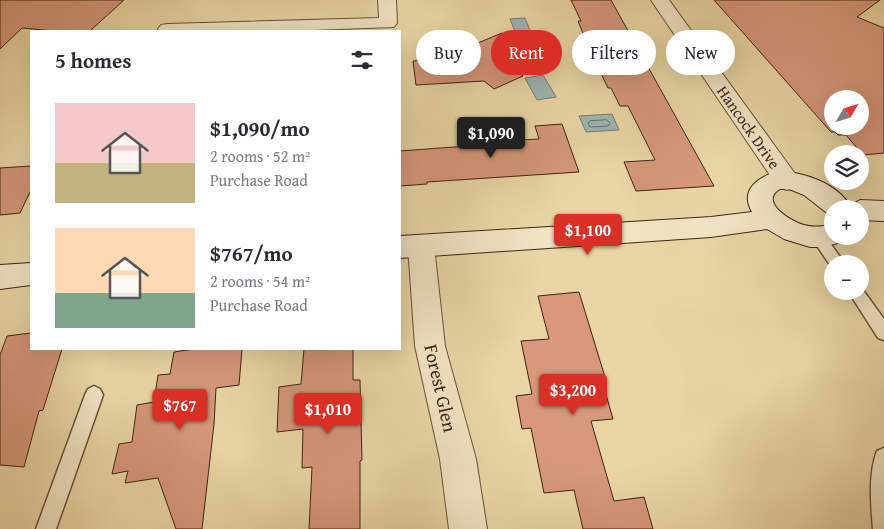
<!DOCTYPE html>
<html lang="en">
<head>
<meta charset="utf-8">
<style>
	body { margin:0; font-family:"Gentium Book Plus",serif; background:#f2f2f3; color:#2b2b33; height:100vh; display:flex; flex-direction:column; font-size:19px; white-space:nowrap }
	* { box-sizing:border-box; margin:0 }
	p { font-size:16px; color:#7c7c81 }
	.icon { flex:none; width:28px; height:28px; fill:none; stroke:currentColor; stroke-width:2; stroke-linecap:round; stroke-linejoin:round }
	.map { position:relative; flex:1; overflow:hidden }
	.panel { position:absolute; left:30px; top:30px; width:371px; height:320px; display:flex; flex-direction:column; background:#fff; border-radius:0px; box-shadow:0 5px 20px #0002 }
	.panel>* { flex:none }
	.banner { position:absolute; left:416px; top:30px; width:392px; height:45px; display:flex; gap:10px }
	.needle { width:32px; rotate:51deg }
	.buttons { position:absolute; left:824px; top:90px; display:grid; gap:10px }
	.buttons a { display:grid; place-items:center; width:45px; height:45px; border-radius:50%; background:#fff; box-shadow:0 5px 20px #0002; font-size:25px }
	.price { position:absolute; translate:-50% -42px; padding:0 11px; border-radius:5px; background:#d93025; color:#fff; font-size:16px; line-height:32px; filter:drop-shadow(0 1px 2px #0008) }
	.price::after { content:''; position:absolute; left:50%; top:30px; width:15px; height:11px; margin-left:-8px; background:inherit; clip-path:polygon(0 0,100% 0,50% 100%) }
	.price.selected { background:#222; color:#fff }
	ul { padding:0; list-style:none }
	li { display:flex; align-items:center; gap:15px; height:125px; padding:0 25px }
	li span { display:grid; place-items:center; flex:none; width:140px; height:100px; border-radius:0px; color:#555 }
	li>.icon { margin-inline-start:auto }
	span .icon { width:60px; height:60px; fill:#fffc; stroke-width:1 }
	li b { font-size:21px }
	h2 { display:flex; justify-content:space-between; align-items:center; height:60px; padding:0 25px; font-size:21px }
	.chip { padding:0 18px; border-radius:22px; background:#fff; box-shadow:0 5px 20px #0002; font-size:18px; line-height:45px }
	.chip.selected { background:#d93025; color:#fff }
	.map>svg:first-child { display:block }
	.water { fill:#9db6b2; stroke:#787b73 }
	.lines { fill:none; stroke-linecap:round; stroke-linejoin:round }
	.shore { stroke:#6e6c64; stroke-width:1 }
	.building { fill:#d7987c; stroke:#402315; fill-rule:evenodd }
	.service-casing { stroke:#6a5039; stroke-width:3 }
	.minor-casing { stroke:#6a5039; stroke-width:2 }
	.secondary-casing { stroke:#402315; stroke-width:2 }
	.service { fill:#f1e4c4; fill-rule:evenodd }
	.minor { fill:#f1e4c4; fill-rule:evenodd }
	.secondary { fill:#f1e4c4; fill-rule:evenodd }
	.labels { text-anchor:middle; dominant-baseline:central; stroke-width:5; stroke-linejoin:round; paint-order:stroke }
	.far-street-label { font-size:16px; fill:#402315; stroke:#f1e4c4 }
	.street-label { font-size:19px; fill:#402315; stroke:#f1e4c4 }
</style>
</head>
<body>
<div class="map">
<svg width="884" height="529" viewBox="0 0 884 529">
	<rect width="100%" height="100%" fill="#ead6a5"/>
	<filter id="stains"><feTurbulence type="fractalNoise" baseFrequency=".004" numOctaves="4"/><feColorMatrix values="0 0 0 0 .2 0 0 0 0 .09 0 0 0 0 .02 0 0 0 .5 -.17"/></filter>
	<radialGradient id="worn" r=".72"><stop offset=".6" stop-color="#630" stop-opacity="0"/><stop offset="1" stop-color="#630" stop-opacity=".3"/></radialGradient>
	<path class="water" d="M525 18 531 33 516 34 510 19Z
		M543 75 556 97 537 100 525 78Z
		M612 114 619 130 586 132 579 116Z"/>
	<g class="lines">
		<path class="shore" d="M607 120 610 123 608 126 590 127 588 123 590 121Z"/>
	</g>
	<path class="building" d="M0 0H124L90 31H53L22 28 0 49Z
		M571 0H611L714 186 636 191 624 162 655 160 628 106H620L611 88H608L591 53 578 21H581Z
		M714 0H880L857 17 884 28V153L863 155 846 135H838L835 132H831ZM832 99H860V126H832Z
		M502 33 533 54 509 65 523 76 494 89 484 81 416 85 413 61 439 59Z
		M562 124 579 172 427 182V184L400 186V151L467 146 466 143 539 139 535 126Z
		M31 166V190L20 213 0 215V168Z
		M579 292 605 377H601L613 419 591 421 614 501 644 497 653 529H583L574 490 544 493 531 428 522 429 516 396 532 394 521 341 549 339 538 296Z
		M31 333V349H62L43 410 39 411 24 467 0 465V355L7 336Z
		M194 349H242L239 385 216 388 214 424 202 529H176L158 478 125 483 128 471 112 474 119 444 132 442 137 405 154 402 158 375 170 374 174 352Z
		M304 349H353V380H360L362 460 360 461V529H309L312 467 302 468 303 429 277 432 279 387 301 384Z"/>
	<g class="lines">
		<g class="service-casing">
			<path id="service" d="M818 231 823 233 845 264H832V268L811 237 813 233Z
				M860 286 884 319V340L878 338 848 291H860Z
				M94 386 100 389 103 395 56 529H36L85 395 88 389Z
				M884 448V529H873C871 505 868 474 877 451Z"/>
		</g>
		<g class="minor-casing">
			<path id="minor" d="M378 0H396L397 23 394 27 285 31H159L158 29 161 25 167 24 379 18Z
				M651 0H669L796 175 799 181 796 187 787 190 778 187Z
				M421 235 430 238 434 246 445 346 476 459 487 529H449L440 459 415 346 408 246 412 238Z"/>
		</g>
		<g class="secondary-casing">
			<path id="secondary" d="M778 171C803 172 837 183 850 206L860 200 884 201V221L860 220V209H832V217L804 195 789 189H780C758 202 792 222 804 225 814 228 823 226 832 225V236H845L841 242 824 247H810L784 239 767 229 711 237 400 258V236L711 217 752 212C739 189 759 177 778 171Z
				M31 263V285L0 289V265Z"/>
		</g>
		<use href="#service" class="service"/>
		<use href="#minor" class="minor"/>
		<use href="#secondary" class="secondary"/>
	</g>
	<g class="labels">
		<g class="far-street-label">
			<text transform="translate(749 127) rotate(55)">Hancock Drive</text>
		</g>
		<g class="street-label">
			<text transform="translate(441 388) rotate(77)">Forest Glen</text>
		</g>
	</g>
	<rect width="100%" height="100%" filter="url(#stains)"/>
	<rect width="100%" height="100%" fill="url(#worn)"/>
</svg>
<div class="buttons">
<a><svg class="needle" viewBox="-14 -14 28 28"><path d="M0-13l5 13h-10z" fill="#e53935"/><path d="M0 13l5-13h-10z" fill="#7c7c81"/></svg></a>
<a><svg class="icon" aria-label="layers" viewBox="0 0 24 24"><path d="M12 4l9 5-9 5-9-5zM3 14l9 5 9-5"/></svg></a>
<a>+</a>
<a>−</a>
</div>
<b class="price selected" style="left:491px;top:159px">$1,090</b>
<b class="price" style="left:588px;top:256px">$1,100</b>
<b class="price" style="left:573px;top:416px">$3,200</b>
<b class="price" style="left:180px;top:431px">$767</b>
<b class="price" style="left:328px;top:435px">$1,010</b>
<div class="banner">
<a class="chip">Buy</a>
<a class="chip selected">Rent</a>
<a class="chip">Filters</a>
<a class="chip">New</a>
</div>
<section class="panel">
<h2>5 homes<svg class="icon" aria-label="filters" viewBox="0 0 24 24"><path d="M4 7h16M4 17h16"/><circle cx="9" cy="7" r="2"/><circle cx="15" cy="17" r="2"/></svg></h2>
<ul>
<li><span style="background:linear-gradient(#f6c9c9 60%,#c2b280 0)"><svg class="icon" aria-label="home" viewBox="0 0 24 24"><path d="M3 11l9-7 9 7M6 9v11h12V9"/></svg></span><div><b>$1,090/mo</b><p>2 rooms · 52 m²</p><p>Purchase Road</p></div></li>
<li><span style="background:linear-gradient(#ffd9b3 65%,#7fa58c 0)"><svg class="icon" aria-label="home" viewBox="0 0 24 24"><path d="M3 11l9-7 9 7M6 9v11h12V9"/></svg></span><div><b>$767/mo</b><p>2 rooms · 54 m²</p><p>Purchase Road</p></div></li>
</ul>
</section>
</div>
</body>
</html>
